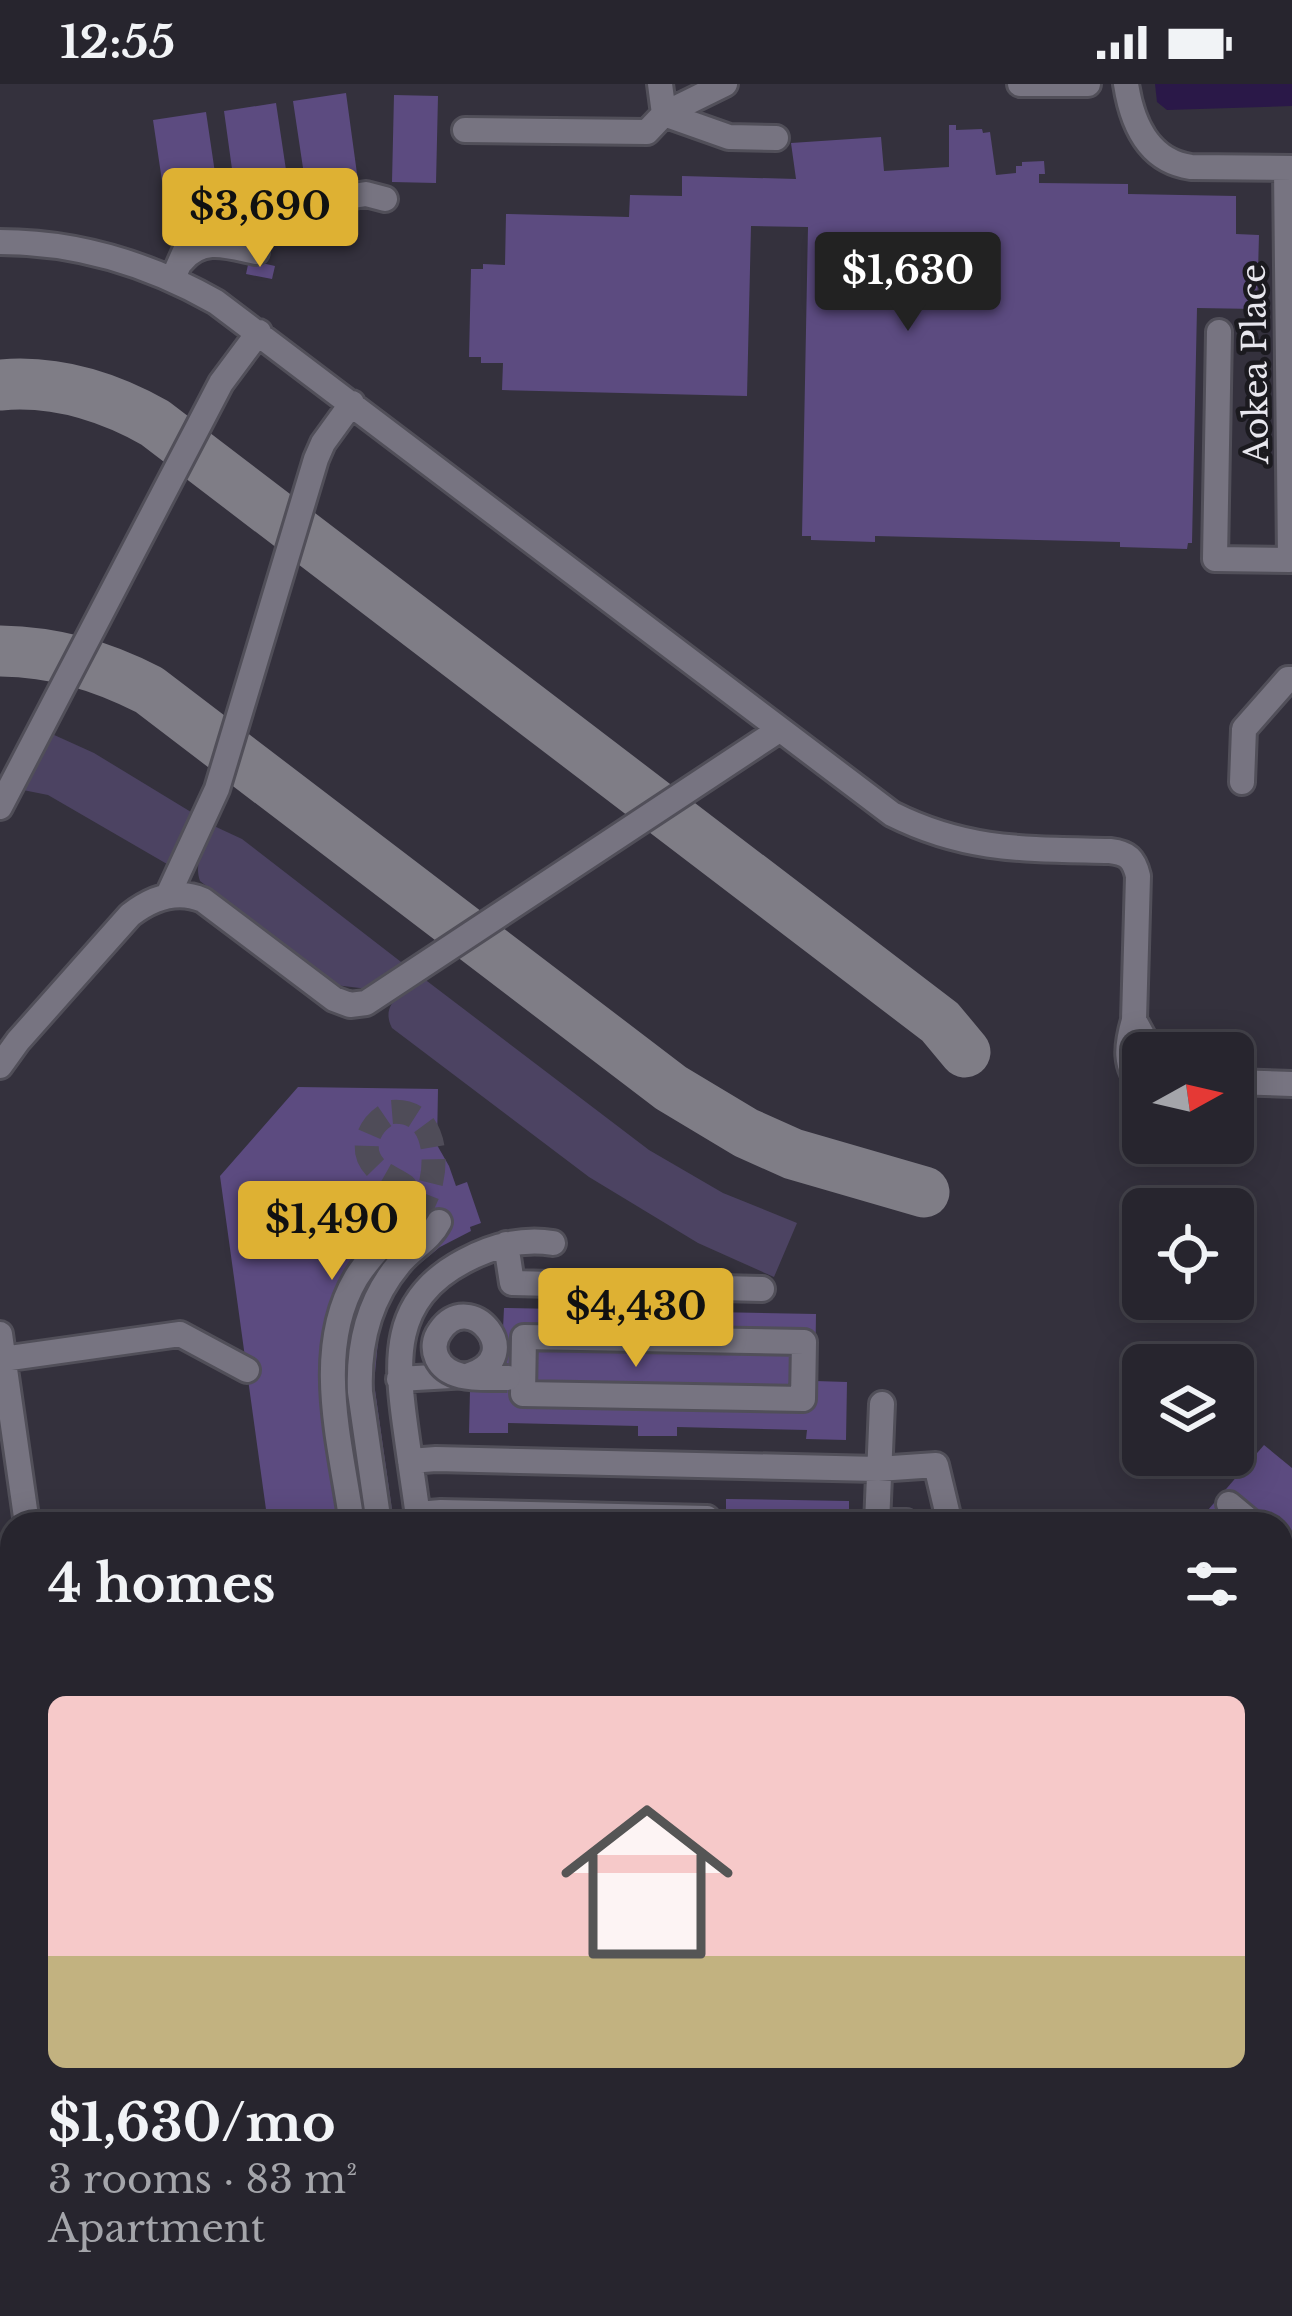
<!DOCTYPE html>
<html lang="en">
<head>
<meta charset="utf-8">
<style>
	body { margin:0; font-family:"Libre Baskerville",serif; background:#33313a; color:#f1f3f6; height:100vh; display:flex; flex-direction:column; font-size:45px; white-space:nowrap }
	* { box-sizing:border-box; margin:0 }
	p { font-size:39px; color:#a4a5aa }
	.icon { flex:none; width:66px; height:66px; fill:none; stroke:currentColor; stroke-width:2; stroke-linecap:round; stroke-linejoin:round }
	.map { position:relative; flex:1; overflow:hidden }
	.side { position:absolute; left:0px; top:1428px; width:1293px; height:804px; display:flex; flex-direction:column; background:#27252e; border-radius:36px 36px 0 0; box-shadow:0 6px 30px #0003,0 0 0 3px #43424a }
	.side>* { flex:none }
	.needle { width:78px; rotate:82deg }
	.buttons { position:absolute; left:1122px; top:948px; display:grid; gap:24px }
	.buttons a { display:grid; place-items:center; width:132px; height:132px; border-radius:18px; background:#27252e; box-shadow:0 6px 30px #0003,0 0 0 3px #43424a; font-size:60px }
	.price { position:absolute; translate:-50% -102px; padding:0 27px; border-radius:12px; background:#deb133; color:#111; font-size:39px; line-height:78px; filter:drop-shadow(0 3px 6px #0008) }
	.price::after { content:''; position:absolute; left:50%; top:72px; width:36px; height:27px; margin-left:-18px; background:inherit; clip-path:polygon(0 0,100% 0,50% 100%) }
	.price.on { background:#222; color:#fff }
	ul { padding:0; list-style:none }
	li { display:grid; align-content:center; gap:24px; height:636px; padding:0 48px }
	li+li { border-top:3px solid #43424a }
	li span { display:grid; place-items:center; height:372px; border-radius:18px; color:#555 }
	li>.icon { margin-inline-start:auto }
	span .icon { width:216px; height:216px; fill:#fffc; stroke-width:1 }
	li b { font-size:51px }
	h2 { display:flex; justify-content:space-between; align-items:center; height:144px; padding:0 48px; font-size:51px }
	.status { display:flex; justify-content:space-between; align-items:center; height:84px; padding:0 60px; background:#27252e; direction:ltr }
	.status svg { height:33px; fill:currentColor }
	.map>svg:first-child { display:block }
	.green { fill:#4c4362 }
	.water { fill:#2a1848 }
	.lines { fill:none; stroke-linecap:round; stroke-linejoin:round }
	.taxiway { stroke:#7f7d86; stroke-width:51 }
	.building { fill:#5c4b80; fill-rule:evenodd }
	.minor-tunnel { stroke:#4f4c58; stroke-width:24; stroke-dasharray:24 12; stroke-linecap:butt }
	.minor-casing { stroke:#514f59; stroke-width:30 }
	.minor { stroke:#777481; stroke-width:24 }
	.minor-bridge-casing { stroke:#514f59; stroke-width:30; stroke-linecap:butt }
	.minor-bridge { stroke:#777481; stroke-width:24 }
	.labels { text-anchor:middle; dominant-baseline:central; stroke-width:9; stroke-linejoin:round; paint-order:stroke }
	.street-label { font-size:33px; fill:#e8e7ee; stroke:#1b1a1f }
</style>
</head>
<body>
<div class="status"><b>12:55</b><svg viewBox="0 0 49 12"><path d="M0 12V9h3v3zM5 12V6h3v6zM10 12V3h3v9zM15 12V0h3v12zM26 1h20v11H26zM47 4h2v5h-2z"/></svg></div>
<div class="map">
<svg width="1292" height="2232" viewBox="0 0 1292 2232">
	<rect width="100%" height="100%" fill="#34313d"/>
	<path class="green" d="M52 650 94 669 191 728 167 780 48 711 23 706Z
		M214 742 242 755 405 881 368 905 335 901 200 797C193 778 206 759 214 742Z
		M423 894 649 1066 723 1109 797 1139 774 1193 698 1159 589 1093 392 944C379 919 405 907 423 894Z"/>
	<path class="water" d="M1155 0H1292V22L1167 26 1157 18Z"/>
	<g class="lines">
		<path class="taxiway" d="M0 301C55 296 107 312 155 339L940 938 965 968
			M0 567C55 568 100 581 149 606L671 1004 746 1049 793 1070 924 1108
			M0 2230 3 2232"/>
	</g>
	<path class="building" d="M346 9 358 97 306 104 293 17Z
		M394 11 438 12 436 99 392 98Z
		M276 19 289 106 236 114 224 27Z
		M206 28 219 116 166 124 153 36Z
		M949 41H956V46L982 45 983 49 990 48 996 91 1016 89V82H1022V78L1044 77 1045 90H1039V99L1128 100V110L1236 112V150L1259 151 1257 225 1197 224 1192 459H1188L1187 465 1120 463V458L875 452V458L811 456V452H802L808 143 751 142 747 312 502 306 503 279H481V273H469L471 185H483V180L505 181 506 130 629 133 630 111 682 112V92L796 95 791 59 881 53 884 87 949 83Z
		M249 176 275 182 272 195 246 190Z
		M298 1003 438 1005 437 1061 449 1082 456 1102 467 1098 481 1139 470 1143 471 1147 440 1163 413 1185 391 1214 379 1247 374 1299 394 1440H268L220 1092Z
		M469 1219 490 1228 503 1245 504 1224 816 1230 815 1297 847 1298 846 1356 806 1355 807 1346 677 1343V1352H638V1342L508 1339V1349H469L470 1306 448 1303 430 1290 421 1269 424 1247 429 1237 447 1223ZM466 1246 477 1252 481 1265 474 1276 462 1279 451 1273 448 1262 453 1250Z
		M1264 1361 1292 1384V1550L1281 1549V1440H1225L1208 1426Z
		M726 1415 849 1417V1440H726Z
		M1292 1941V1988L1281 1982V1942Z"/>
	<g class="lines">
		<path class="minor-tunnel" d="M392 1028C442 1024 441 1095 420 1125 416 1130 410 1135 405 1138L409 1115 405 1102C397 1096 386 1092 378 1086 356 1067 369 1038 392 1028Z"/>
		<g class="minor-casing">
			<path id="minor" d="M660 0 664 30
				M1020 0H1088
				M1126 0C1132 39 1148 77 1191 83L1292 84
				M664 30 729 53 776 54
				M465 46 647 48 664 30 725 0
				M0 158C78 158 149 180 216 218L892 730C968 768 1028 765 1110 767 1128 769 1134 775 1138 792L1134 936C1127 960 1123 984 1143 1001
				M182 177C202 152 228 162 256 168
				M173 194 193 149 207 135 366 110 385 115
				M1219 248 1215 475 1290 476 1286 84
				M1242 698 1244 645 1288 595H1292
				M0 723 221 299 259 248
				M168 811 217 705 316 375 323 359 352 319
				M1134 936 1152 969
				M0 982 18 957 130 831C152 814 177 805 203 816L334 915 350 921 366 919 779 646
				M1233 998 1292 1000
				M506 1160 512 1199 762 1205
				M0 1250 27 1440
				M524 1253 804 1258 803 1315 523 1310Z
				M3 1275 180 1250 247 1286
				M399 1295 468 1291
				M410 1377 436 1375 878 1385 936 1381 950 1440
				M1229 1420 1253 1440
				M418 1430 441 1428 707 1434
				M877 1437 906 1438V1440
				M352 1440C341 1361 313 1267 356 1194 369 1173 387 1155 405 1138
				M379 1440 360 1308C358 1261 368 1217 399 1180 412 1164 430 1156 439 1138
				M419 1440C415 1409 410 1378 406 1348 396 1277 390 1216 464 1177 492 1162 522 1154 553 1159
				M877 1440 882 1320
				M1281 1464 1292 1473
				M1281 1767 1292 1768
				M1281 1787 1292 1788
				M1281 1928 1292 1941
				M1281 1992 1292 1976
				M1281 2079H1292
				M1011 2232 1012 2220"/>
		</g>
		<use href="#minor" class="minor"/>
		<g class="minor-bridge-casing">
			<path id="minor-bridge" d="M470 1291C528 1272 470 1203 440 1247 434 1255 433 1265 437 1274 449 1299 485 1293 508 1294"/>
		</g>
		<use href="#minor-bridge" class="minor-bridge"/>
	</g>
	<g class="labels">
		<g class="street-label">
			<text transform="translate(1255 280) rotate(-91)">Aokea Place</text>
		</g>
	</g>
</svg>
<div class="buttons">
<a><svg class="needle" viewBox="-14 -14 28 28"><path d="M0-13l5 13h-10z" fill="#e53935"/><path d="M0 13l5-13h-10z" fill="#a4a5aa"/></svg></a>
<a><svg class="icon" aria-label="locate" viewBox="0 0 24 24"><circle cx="12" cy="12" r="6"/><path d="M12 2v4M12 18v4M2 12h4M18 12h4"/></svg></a>
<a><svg class="icon" aria-label="layers" viewBox="0 0 24 24"><path d="M12 4l9 5-9 5-9-5zM3 14l9 5 9-5"/></svg></a>
</div>
<b class="price" style="left:260px;top:186px">$3,690</b>
<b class="price on" style="left:908px;top:250px">$1,630</b>
<b class="price" style="left:332px;top:1199px">$1,490</b>
<b class="price" style="left:636px;top:1286px">$4,430</b>
<section class="side">
<h2>4 homes<svg class="icon" aria-label="filters" viewBox="0 0 24 24"><path d="M4 7h16M4 17h16"/><circle cx="9" cy="7" r="2"/><circle cx="15" cy="17" r="2"/></svg></h2>
<ul>
<li><span style="background:linear-gradient(#f6c9c9 70%,#c2b280 0)"><svg class="icon" aria-label="home" viewBox="0 0 24 24"><path d="M3 11l9-7 9 7M6 9v11h12V9"/></svg></span><div><b>$1,630/mo</b><p>3 rooms · 83 m²</p><p>Apartment</p></div></li>
</ul>
</section>
</div>
</body>
</html>
